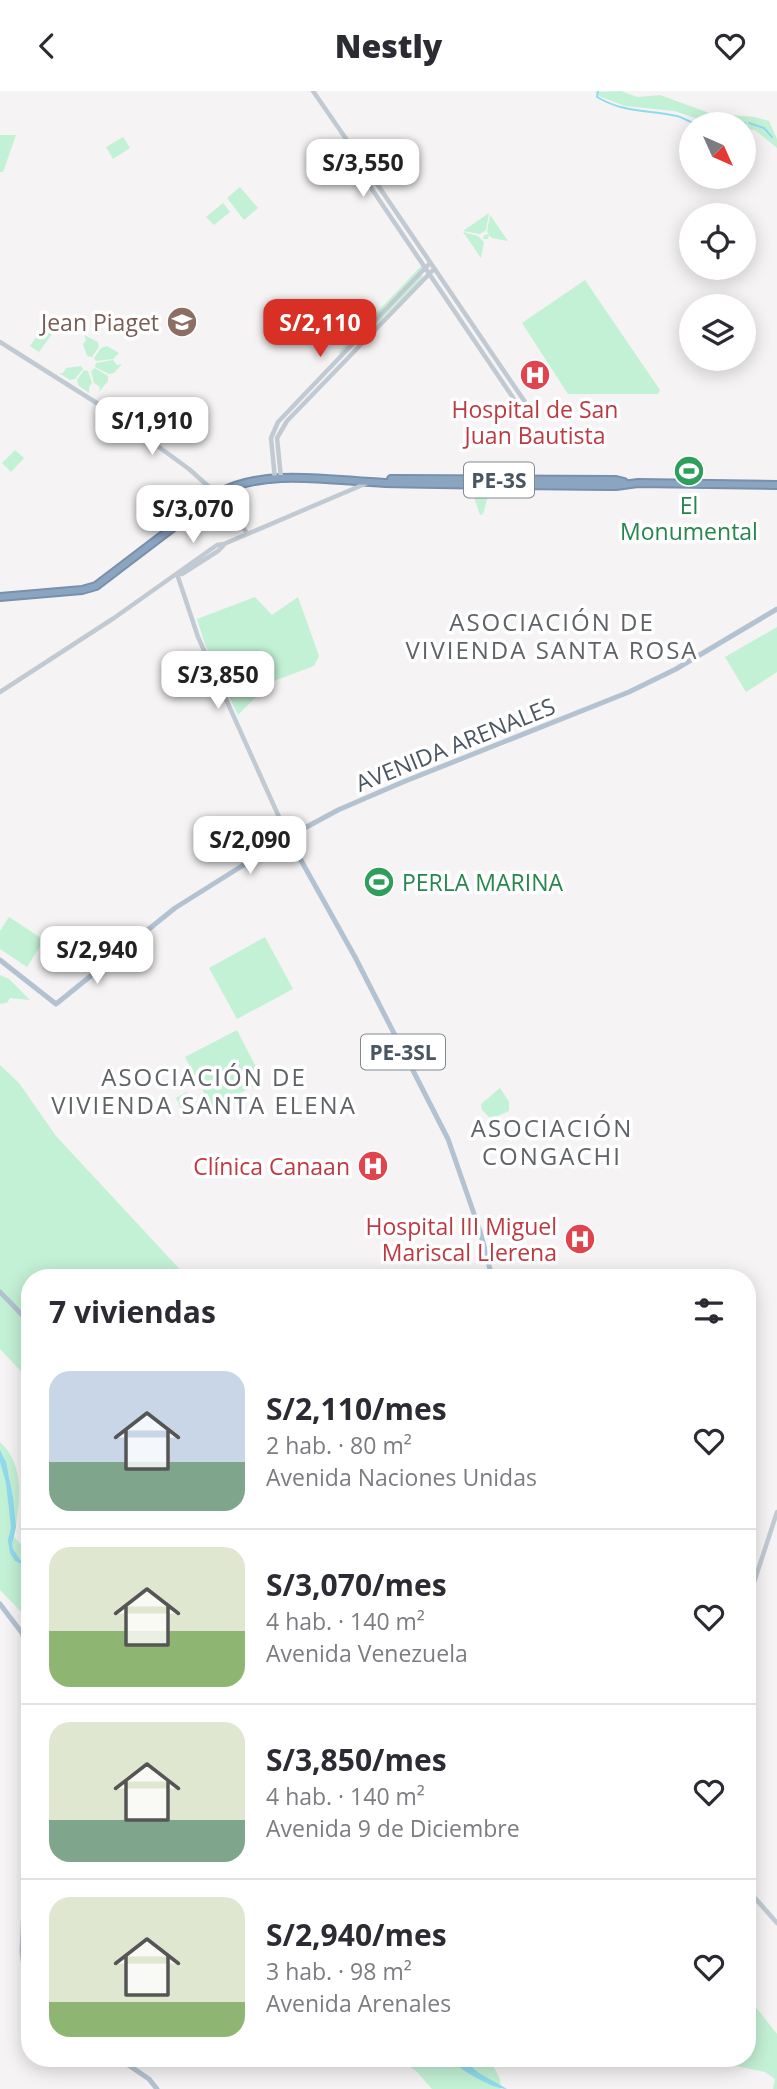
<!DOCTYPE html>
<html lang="es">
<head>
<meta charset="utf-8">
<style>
	body { margin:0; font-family:"Open Sans",sans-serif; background:#f2f2f3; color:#2b2b33; height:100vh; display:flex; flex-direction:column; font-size:26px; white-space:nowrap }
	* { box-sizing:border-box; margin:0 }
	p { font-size:23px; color:#7c7c81 }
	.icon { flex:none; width:38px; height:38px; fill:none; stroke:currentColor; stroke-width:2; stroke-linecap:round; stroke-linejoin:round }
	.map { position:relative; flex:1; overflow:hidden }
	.panel { position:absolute; left:21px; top:1178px; width:735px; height:798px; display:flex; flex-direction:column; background:#fff; border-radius:28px; box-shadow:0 4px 18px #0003 }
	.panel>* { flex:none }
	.needle { width:46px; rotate:135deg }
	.tools { position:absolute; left:679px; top:21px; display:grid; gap:14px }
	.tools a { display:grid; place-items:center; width:77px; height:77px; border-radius:50%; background:#fff; box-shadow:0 4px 18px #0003; font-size:35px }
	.price { position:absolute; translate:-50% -60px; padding:0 16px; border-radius:14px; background:#fff; color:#222; font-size:23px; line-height:46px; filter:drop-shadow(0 2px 4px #0008) }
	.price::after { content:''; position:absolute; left:50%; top:42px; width:21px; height:16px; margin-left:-10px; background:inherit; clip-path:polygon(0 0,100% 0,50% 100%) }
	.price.current { background:#d93025; color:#fff }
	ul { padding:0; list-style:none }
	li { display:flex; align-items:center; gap:21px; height:175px; padding:0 28px }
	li+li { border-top:2px solid #e1e1e2 }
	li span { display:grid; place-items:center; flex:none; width:196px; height:140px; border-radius:21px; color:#555 }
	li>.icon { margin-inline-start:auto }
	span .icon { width:84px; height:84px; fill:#fffc; stroke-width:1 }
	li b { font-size:30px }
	h2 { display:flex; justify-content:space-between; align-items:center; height:84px; padding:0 28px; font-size:30px }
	header { display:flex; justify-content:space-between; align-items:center; height:91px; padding:0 28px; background:#fff; font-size:32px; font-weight:800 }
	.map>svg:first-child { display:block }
	.green { fill:#c3f1d5 }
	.water { fill:#90daee }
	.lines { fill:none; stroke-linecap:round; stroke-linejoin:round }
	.stream { stroke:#90daee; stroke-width:2 }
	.highway-casing { stroke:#7690ad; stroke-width:10 }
	.minor { stroke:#c1cad2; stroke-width:4.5 }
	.major { stroke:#b3c2d1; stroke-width:5 }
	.highway { stroke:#8ba5c1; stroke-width:6 }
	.labels { text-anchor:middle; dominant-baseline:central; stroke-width:7; stroke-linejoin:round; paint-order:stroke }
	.shield { fill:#fff; stroke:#808990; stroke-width:2 }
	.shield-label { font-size:21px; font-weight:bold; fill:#4a5661 }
	.education-label { font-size:23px; fill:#785e54; stroke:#fff; text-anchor:end }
	.health-label { font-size:23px; fill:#be3a42; stroke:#fff; text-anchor:end }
	.leisure-label { font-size:23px; fill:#27864d; stroke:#fff }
	.street-label { font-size:23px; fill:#4a5661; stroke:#fff }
	.neighbourhood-label { font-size:24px; letter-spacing:2px; fill:#5f6368; stroke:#fff }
</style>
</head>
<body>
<header><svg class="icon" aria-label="back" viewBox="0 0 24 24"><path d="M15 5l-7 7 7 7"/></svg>Nestly<svg class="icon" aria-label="heart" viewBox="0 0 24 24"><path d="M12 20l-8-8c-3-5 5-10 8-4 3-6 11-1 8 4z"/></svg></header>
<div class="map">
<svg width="777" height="1998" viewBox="0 0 777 1998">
	<rect width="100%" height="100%" fill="#f5f3f3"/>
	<path class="green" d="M621 0 637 6 660 4 712 23 755 26 769 30 777 48V57L755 39 744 38V33H714L674 20 625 15 601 6 595 1Z
		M0 44H16L3 81H0Z
		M123 46 130 57 113 68 106 56Z
		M240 96 258 117 244 129 227 107Z
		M223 112 230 121 214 134 206 126Z
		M489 122 486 139 480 143 463 140Z
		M490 124 508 150 492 147 489 144 488 148H483L484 144 489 143 487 141Z
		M463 141 478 145 484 151 481 167Z
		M423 173 425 175 340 263 339 261Z
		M421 184 424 186 358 252 357 251Z
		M585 189 660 299 658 303H568L522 232Z
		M42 237 52 243 39 261 30 255Z
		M84 244 98 251 99 256 92 266 87 265 83 253 86 249Z
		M107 255 119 262 113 268 96 270 94 267 101 257Z
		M113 269 117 274 122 273 114 282 109 283 95 276 96 272Z
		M81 275 83 278 75 288 70 289 59 282H63L66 277Z
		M95 277 108 285V290L99 301 100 296 94 292 91 280Z
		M84 279 88 280 92 292 89 296V302L78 294 77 289Z
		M15 359 24 367 11 381 2 372Z
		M470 395H491L483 423 480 424Z
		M255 506 272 524 298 506 319 565 314 575 271 591 238 624 205 553 197 528Z
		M777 536V581L746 601 725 566Z
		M9 826 44 849 27 876 0 858V840Z
		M265 846 293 898 237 928 209 877Z
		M0 884 9 888 30 909 10 907 7 912 0 913Z
		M237 939 263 990 212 1017 185 966Z
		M0 974 19 992 56 1045 187 1186H30V1290L0 1258Z
		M500 997 509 1011V1020L491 1028 482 1019 481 1013Z
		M187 1001 197 1021 186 1027 176 1007Z
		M0 1351C27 1376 19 1415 14 1446L30 1463V1530L0 1499Z
		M747 1905 777 1943V1998H773L775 1988 765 1981 711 1970 708 1967H747Z
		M398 1967H489L500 1988 501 1998H432L417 1981Z"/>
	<path class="water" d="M0 1359 6 1371 13 1407 16 1436 12 1453 13 1458 20 1469 30 1472V1476L15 1470 10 1462 8 1449 11 1436 6 1392 0 1371Z
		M448 1967H460L479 1982 507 1998C492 1998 459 1978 448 1967Z"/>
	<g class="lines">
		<path class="stream" d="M598 0 597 6C626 23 647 18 677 25 685 27 689 32 698 33
			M705 29 708 28
			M714 29 728 32H745
			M749 32 764 37 772 46"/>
		<g class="highway-casing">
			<path id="highway" d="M391 388 616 389 624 391
				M0 506 82 499 96 495 217 403C265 376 333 390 385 392 462 394 539 394 616 395L638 392 777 394"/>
		</g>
		<path class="minor" d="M313 0 362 71 365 88 516 311
			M365 79 371 84 525 311
			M0 251 111 321 189 378 217 403 247 442
			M281 387 277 347 287 330 434 178
			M275 388 271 347 278 331 430 172
			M177 483 198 546 288 746
			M177 483H182L218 460 224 454
			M0 601 114 527 217 454 224 453 367 392
			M747 1513 777 1421
			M747 1798 777 1832"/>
		<path class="major" d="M288 746 355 866 448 1048 480 1140 492 1186
			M0 869 56 913 175 817 288 746 338 719 403 691 629 601 676 578 777 518
			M0 1201 30 1232
			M0 1513 22 1542 30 1563
			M30 1685 22 1861 24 1876 30 1886
			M118 1967 149 1988 157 1998"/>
		<use href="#highway" class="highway"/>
	</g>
	<defs>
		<g id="university-disc" transform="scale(1.575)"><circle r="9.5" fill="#8d6e63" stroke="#fff"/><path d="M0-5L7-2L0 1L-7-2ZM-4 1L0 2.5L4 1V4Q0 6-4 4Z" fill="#fff"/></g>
		<g id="hospital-disc" transform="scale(1.575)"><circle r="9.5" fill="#e0444e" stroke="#fff"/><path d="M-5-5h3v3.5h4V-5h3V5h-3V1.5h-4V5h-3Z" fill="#fff"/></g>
		<g id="stadium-disc" transform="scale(1.575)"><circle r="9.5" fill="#2e9e5b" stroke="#fff"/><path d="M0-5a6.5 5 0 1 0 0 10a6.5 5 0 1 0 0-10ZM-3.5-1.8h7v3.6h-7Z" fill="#fff"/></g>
	</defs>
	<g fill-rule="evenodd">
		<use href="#university-disc" x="182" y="231"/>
		<use href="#hospital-disc" x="535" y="284"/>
		<use href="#stadium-disc" x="689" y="380"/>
		<use href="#stadium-disc" x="379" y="791"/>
		<use href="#hospital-disc" x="373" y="1075"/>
		<use href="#hospital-disc" x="580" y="1148"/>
	</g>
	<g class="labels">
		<g class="shield">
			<rect x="464" y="371.5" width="70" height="35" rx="5"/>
			<rect x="361" y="943.5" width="84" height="35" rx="5"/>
		</g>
		<g class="shield-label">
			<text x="499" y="389">PE-3S</text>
			<text x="403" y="961">PE-3SL</text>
		</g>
		<g class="education-label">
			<text x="159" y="231">Jean Piaget</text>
		</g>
		<g class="health-label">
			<text x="535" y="318" text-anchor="middle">Hospital de San<tspan x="535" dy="26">Juan Bautista</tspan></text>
			<text x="350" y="1075">Clínica Canaan</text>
			<text x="557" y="1135">Hospital III Miguel<tspan x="557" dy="26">Mariscal Llerena</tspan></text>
		</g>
		<g class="leisure-label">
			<text x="689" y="414">El<tspan x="689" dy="26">Monumental</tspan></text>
			<text x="402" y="791" text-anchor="start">PERLA MARINA</text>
		</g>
		<g class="street-label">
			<text transform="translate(455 653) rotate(-22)">AVENIDA ARENALES</text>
		</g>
		<g class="neighbourhood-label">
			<text x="552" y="530">ASOCIACIÓN DE<tspan x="552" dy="28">VIVIENDA SANTA ROSA</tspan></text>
			<text x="204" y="985">ASOCIACIÓN DE<tspan x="204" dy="28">VIVIENDA SANTA ELENA</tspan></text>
			<text x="552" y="1036">ASOCIACIÓN<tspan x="552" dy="28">CONGACHI</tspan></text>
		</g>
	</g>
</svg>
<div class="tools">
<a><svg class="needle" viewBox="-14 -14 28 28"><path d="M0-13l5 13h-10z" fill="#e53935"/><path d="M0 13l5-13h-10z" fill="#7c7c81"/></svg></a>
<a><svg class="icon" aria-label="locate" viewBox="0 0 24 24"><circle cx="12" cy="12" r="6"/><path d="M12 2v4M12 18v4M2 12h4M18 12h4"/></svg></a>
<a><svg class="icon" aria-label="layers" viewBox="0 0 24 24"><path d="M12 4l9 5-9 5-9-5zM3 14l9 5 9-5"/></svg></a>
</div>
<b class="price" style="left:363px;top:108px">S/3,550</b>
<b class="price current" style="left:320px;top:268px">S/2,110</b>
<b class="price" style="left:152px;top:366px">S/1,910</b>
<b class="price" style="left:193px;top:454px">S/3,070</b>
<b class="price" style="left:218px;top:620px">S/3,850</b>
<b class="price" style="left:250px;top:785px">S/2,090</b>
<b class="price" style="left:97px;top:895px">S/2,940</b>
<section class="panel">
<h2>7 viviendas<svg class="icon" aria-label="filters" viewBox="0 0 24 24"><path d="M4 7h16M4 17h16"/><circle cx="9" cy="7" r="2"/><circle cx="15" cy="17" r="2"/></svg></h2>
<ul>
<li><span style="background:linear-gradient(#c9d6e8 65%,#7fa58c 0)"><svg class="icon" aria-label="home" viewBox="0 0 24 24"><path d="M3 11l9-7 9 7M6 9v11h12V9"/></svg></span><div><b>S/2,110/mes</b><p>2 hab. · 80 m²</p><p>Avenida Naciones Unidas</p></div><svg class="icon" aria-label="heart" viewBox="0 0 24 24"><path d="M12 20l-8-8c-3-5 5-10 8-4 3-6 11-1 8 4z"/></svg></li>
<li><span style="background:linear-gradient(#dfe7d0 60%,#8fb573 0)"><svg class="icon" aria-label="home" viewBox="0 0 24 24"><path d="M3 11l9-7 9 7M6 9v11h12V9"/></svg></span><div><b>S/3,070/mes</b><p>4 hab. · 140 m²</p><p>Avenida Venezuela</p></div><svg class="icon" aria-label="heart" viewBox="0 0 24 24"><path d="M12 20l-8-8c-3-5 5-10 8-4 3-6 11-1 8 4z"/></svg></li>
<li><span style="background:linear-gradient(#dfe7d0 70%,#7fa58c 0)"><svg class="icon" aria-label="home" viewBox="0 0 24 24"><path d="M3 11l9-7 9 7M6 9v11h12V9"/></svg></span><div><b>S/3,850/mes</b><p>4 hab. · 140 m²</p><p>Avenida 9 de Diciembre</p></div><svg class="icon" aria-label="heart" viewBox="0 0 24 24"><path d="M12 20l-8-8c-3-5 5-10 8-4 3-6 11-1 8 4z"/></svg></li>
<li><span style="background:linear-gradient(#dfe7d0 75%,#8fb573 0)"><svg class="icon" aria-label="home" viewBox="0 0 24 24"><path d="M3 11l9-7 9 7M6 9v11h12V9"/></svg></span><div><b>S/2,940/mes</b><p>3 hab. · 98 m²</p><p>Avenida Arenales</p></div><svg class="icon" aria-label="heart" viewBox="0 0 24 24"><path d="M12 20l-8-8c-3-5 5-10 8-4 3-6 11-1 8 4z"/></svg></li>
</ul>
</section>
</div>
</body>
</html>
